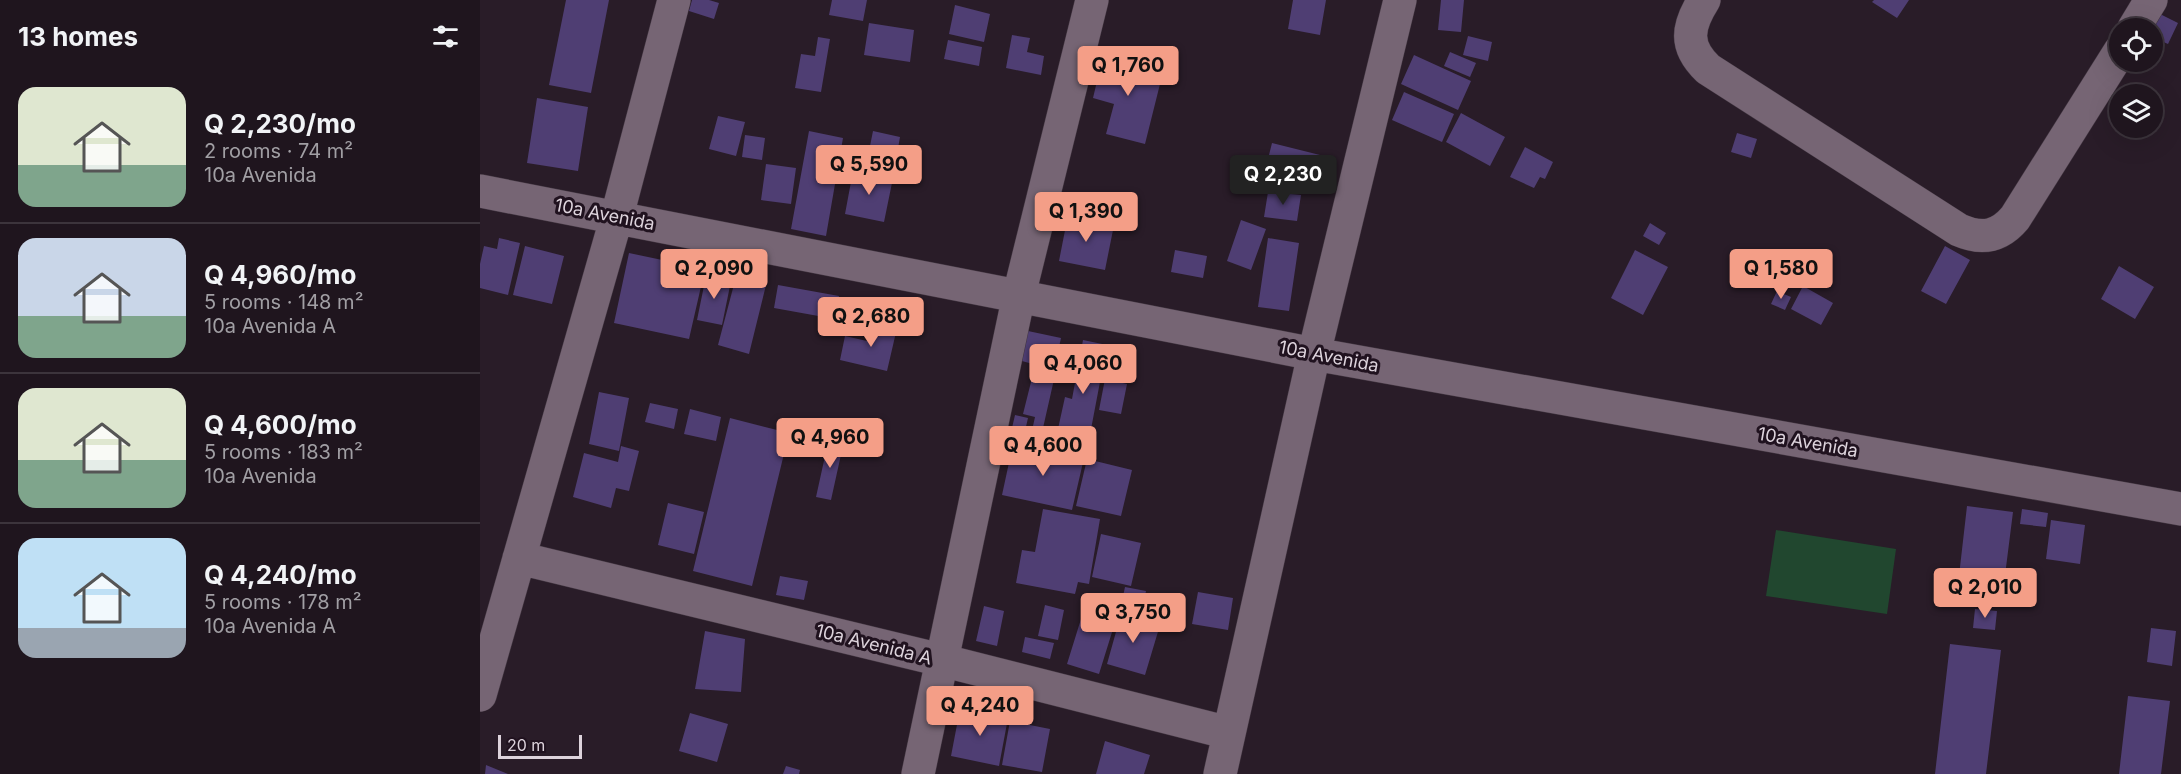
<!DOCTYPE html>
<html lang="en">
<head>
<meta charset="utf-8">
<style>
	body { margin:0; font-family:Inter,sans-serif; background:#271e27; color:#f1f3f6; height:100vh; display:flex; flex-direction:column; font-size:22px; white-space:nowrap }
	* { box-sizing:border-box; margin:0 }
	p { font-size:20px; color:#a19fa4 }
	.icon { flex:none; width:33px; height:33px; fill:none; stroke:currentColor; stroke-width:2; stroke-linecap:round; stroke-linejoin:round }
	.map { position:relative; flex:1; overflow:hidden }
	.drawer { display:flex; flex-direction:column; background:#1f151e; width:480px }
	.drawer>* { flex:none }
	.tools { position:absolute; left:1629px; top:18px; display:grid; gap:12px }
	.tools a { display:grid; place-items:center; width:54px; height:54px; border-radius:50%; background:#1f151e; box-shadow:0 6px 24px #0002,0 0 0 2px #3c343c; font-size:30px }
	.scale { position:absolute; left:18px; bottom:15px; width:84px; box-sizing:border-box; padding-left:6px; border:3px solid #ddd3dc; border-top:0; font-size:16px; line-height:21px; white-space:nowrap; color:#ddd3dc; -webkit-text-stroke:4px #20121f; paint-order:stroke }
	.price { position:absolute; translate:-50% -51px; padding:0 14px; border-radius:6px; background:#f49e87; color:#111; font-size:20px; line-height:39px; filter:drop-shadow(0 2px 3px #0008) }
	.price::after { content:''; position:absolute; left:50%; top:36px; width:18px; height:14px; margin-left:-9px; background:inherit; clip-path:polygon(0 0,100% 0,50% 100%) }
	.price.selected { background:#222; color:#fff }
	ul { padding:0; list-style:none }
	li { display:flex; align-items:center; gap:18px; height:150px; padding:0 18px }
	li+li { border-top:2px solid #3c343c }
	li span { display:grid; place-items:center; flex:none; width:168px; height:120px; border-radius:18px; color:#555 }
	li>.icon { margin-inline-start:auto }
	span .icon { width:72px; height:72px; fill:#fffc; stroke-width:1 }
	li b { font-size:26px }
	h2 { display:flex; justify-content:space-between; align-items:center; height:72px; padding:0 18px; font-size:26px }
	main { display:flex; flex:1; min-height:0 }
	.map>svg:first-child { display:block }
	.green { fill:#21472f }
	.building { fill:#4f3e73 }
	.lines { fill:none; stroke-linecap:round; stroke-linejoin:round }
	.minor-casing { stroke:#433742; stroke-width:34 }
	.minor { stroke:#766574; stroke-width:33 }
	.labels { text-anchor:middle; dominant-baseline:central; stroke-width:6; stroke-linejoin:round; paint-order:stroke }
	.street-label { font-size:18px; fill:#ddd3dc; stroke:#20121f }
</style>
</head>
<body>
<main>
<section class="drawer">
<h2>13 homes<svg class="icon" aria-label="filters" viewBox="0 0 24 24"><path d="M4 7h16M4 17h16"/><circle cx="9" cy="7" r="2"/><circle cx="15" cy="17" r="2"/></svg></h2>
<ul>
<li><span style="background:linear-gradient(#dfe7d0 65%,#7fa58c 0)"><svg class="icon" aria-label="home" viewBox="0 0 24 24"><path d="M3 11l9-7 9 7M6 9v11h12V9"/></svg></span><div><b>Q 2,230/mo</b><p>2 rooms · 74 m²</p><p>10a Avenida</p></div></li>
<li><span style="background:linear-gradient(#c9d6e8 65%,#7fa58c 0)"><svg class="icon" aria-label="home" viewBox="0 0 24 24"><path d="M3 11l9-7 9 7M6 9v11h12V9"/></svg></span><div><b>Q 4,960/mo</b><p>5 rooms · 148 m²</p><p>10a Avenida A</p></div></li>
<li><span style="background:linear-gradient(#dfe7d0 60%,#7fa58c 0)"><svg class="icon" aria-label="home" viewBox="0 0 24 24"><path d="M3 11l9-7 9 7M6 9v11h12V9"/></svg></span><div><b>Q 4,600/mo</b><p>5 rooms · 183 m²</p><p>10a Avenida</p></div></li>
<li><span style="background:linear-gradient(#bfe0f5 75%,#9aa5b1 0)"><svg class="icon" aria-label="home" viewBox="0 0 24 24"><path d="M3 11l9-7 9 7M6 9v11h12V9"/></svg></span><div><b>Q 4,240/mo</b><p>5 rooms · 178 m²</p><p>10a Avenida A</p></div></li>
</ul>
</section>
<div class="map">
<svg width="1701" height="774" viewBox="0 0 1701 774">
	<rect width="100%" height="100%" fill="#291c28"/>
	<path class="green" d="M1296 530 1416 549 1407 614 1286 596Z"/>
	<path class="building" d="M86 0H129L111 93 69 85Z
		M212 0H229L239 3 234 19 209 11Z
		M352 0H387L383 21 349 15Z
		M813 0H846L840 35 808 29Z
		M961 0H984L981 32 958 30Z
		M1394 0H1429L1417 18 1392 2Z
		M475 5 510 14 504 42 469 34Z
		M1674 11 1698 23 1688 44 1672 37Z
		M389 23 434 30 430 62 384 55Z
		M532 35 550 38 547 52 564 56 561 75 526 68Z
		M988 36 1012 42 1008 61 983 55Z
		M338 37 350 39 341 92 315 88 321 54 335 56Z
		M468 40 502 47 499 66 464 59Z
		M970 52 996 63 990 77 964 66Z
		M934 55 991 81 978 110 921 84Z
		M623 56 683 72 665 144 626 134 634 104 613 98Z
		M924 92 974 114 962 142 912 120Z
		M57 98 108 107 98 171 47 163Z
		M981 113 1025 137 1010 166 966 142Z
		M238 116 265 122 256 156 229 149Z
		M329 131 363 138 346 236 311 229Z
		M393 131 420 137 414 171 386 166Z
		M1257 133 1277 139 1271 158 1251 152Z
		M265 135 285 138 282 160 262 157Z
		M792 143 840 155 832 190 783 179Z
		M1045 147 1073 162 1065 179 1060 177 1054 188 1030 177Z
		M286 164 316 168 311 204 281 200Z
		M373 171 413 178 404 222 365 214Z
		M788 192 821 195 817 221 784 217Z
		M588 215 634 225 625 270 579 261Z
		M761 220 786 229 771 270 747 261Z
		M1170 223 1186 233 1179 245 1163 236Z
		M19 238 40 243 28 295 0 288V264L4 246 17 249Z
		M788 238 819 243 809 311 778 307Z
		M45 246 84 256 72 304 33 295Z
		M1465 246 1490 260 1466 304 1441 291Z
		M695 250 727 256 723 278 691 272Z
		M1155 250 1188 267 1163 315 1131 298Z
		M149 253 225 269 209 339 134 323Z
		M1639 266 1674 287 1655 319 1621 299Z
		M257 273 287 281 269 354 238 345Z
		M226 276 251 281 242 325 217 320Z
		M298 285 359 296 355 319 294 308Z
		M1323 286 1353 303 1341 325 1311 309Z
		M1297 291 1311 297 1305 310 1291 304Z
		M392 322 417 328 407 371 360 360 365 336 387 341Z
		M548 331 581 338 574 370 542 361Z
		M603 340 627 345 608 445 576 438 585 397 592 399Z
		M554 370 575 375 563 428 553 426 555 417 543 414Z
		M625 379 647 384 641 414 619 410Z
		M119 392 149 398 139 451 109 444Z
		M170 403 198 409 194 429 165 422Z
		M210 409 241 417 236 441 204 434Z
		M535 415 548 418 542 444 529 441Z
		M250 418 309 433 272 586 213 571Z
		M317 430 345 436 342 450 314 444Z
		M349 438 364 441 351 500 336 497Z
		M533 444 604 458 592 510 522 495Z
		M141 446 159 451 149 491 136 488 131 508 93 497 104 453 138 462Z
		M607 459 652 470 641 516 596 506Z
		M188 503 224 512 214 554 178 545Z
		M1487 506 1533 512 1521 607 1476 602Z
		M563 509 620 519 609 584 598 582 595 594 536 583 542 550 555 552Z
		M1542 509 1568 513 1566 527 1540 524Z
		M1571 520 1605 525 1600 564 1566 559Z
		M621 534 661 543 651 586 612 577Z
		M300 576 328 581 324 600 296 595Z
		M645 587 666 591 661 615 640 610Z
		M718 592 753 598 748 630 712 624Z
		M565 605 584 610 578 640 558 636Z
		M504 606 524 611 517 646 496 641Z
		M1495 609 1517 611 1515 630 1493 628Z
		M641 614 680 625 665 675 627 664Z
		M601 619 633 629 619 674 587 664Z
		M1671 628 1696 631 1692 666 1667 662Z
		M225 631 265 639 261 692 215 689Z
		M545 637 574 643 570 659 542 652Z
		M1470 644 1521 650 1506 774H1455Z
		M1648 696 1690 701 1681 774H1639Z
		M480 709 528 718 519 766 471 756Z
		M210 713 248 724 237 762 199 751Z
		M530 721 570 729 562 772 522 765Z
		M625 741 670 755 664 774H616Z
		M6 765 28 774H5Z
		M306 766 320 770 319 774H303Z"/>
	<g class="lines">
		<g class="minor-casing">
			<path id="minor" d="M1224 0C1207 27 1204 46 1228 69L1479 230C1502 240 1519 237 1535 218L1640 51
				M1654 28 1671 0
				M0 191 834 354 1701 509
				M39 558 461 660 749 733
				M0 695 137 216 194 0
				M438 774 539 295 612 0
				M740 774 834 354 920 0"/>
		</g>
		<use href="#minor" class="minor"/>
	</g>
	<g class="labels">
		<g class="street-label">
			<text transform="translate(125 214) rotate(11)">10a Avenida</text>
			<text transform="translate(849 356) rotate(11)">10a Avenida</text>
			<text transform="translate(1328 442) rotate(10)">10a Avenida</text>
			<text transform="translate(394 644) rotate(14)">10a Avenida A</text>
		</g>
	</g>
</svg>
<div class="tools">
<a><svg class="icon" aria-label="locate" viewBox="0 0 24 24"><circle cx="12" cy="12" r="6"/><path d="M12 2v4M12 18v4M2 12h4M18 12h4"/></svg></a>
<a><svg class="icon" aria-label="layers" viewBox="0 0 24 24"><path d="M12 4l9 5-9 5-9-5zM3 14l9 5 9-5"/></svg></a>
</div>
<div class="scale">20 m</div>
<b class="price" style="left:648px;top:97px">Q 1,760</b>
<b class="price" style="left:389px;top:196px">Q 5,590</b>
<b class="price selected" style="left:803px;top:206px">Q 2,230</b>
<b class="price" style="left:606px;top:243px">Q 1,390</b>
<b class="price" style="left:234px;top:300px">Q 2,090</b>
<b class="price" style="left:1301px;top:300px">Q 1,580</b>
<b class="price" style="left:391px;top:348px">Q 2,680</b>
<b class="price" style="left:603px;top:395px">Q 4,060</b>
<b class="price" style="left:350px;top:469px">Q 4,960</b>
<b class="price" style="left:563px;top:477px">Q 4,600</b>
<b class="price" style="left:1505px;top:619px">Q 2,010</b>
<b class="price" style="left:653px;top:644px">Q 3,750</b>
<b class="price" style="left:500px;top:737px">Q 4,240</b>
</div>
</main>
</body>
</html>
